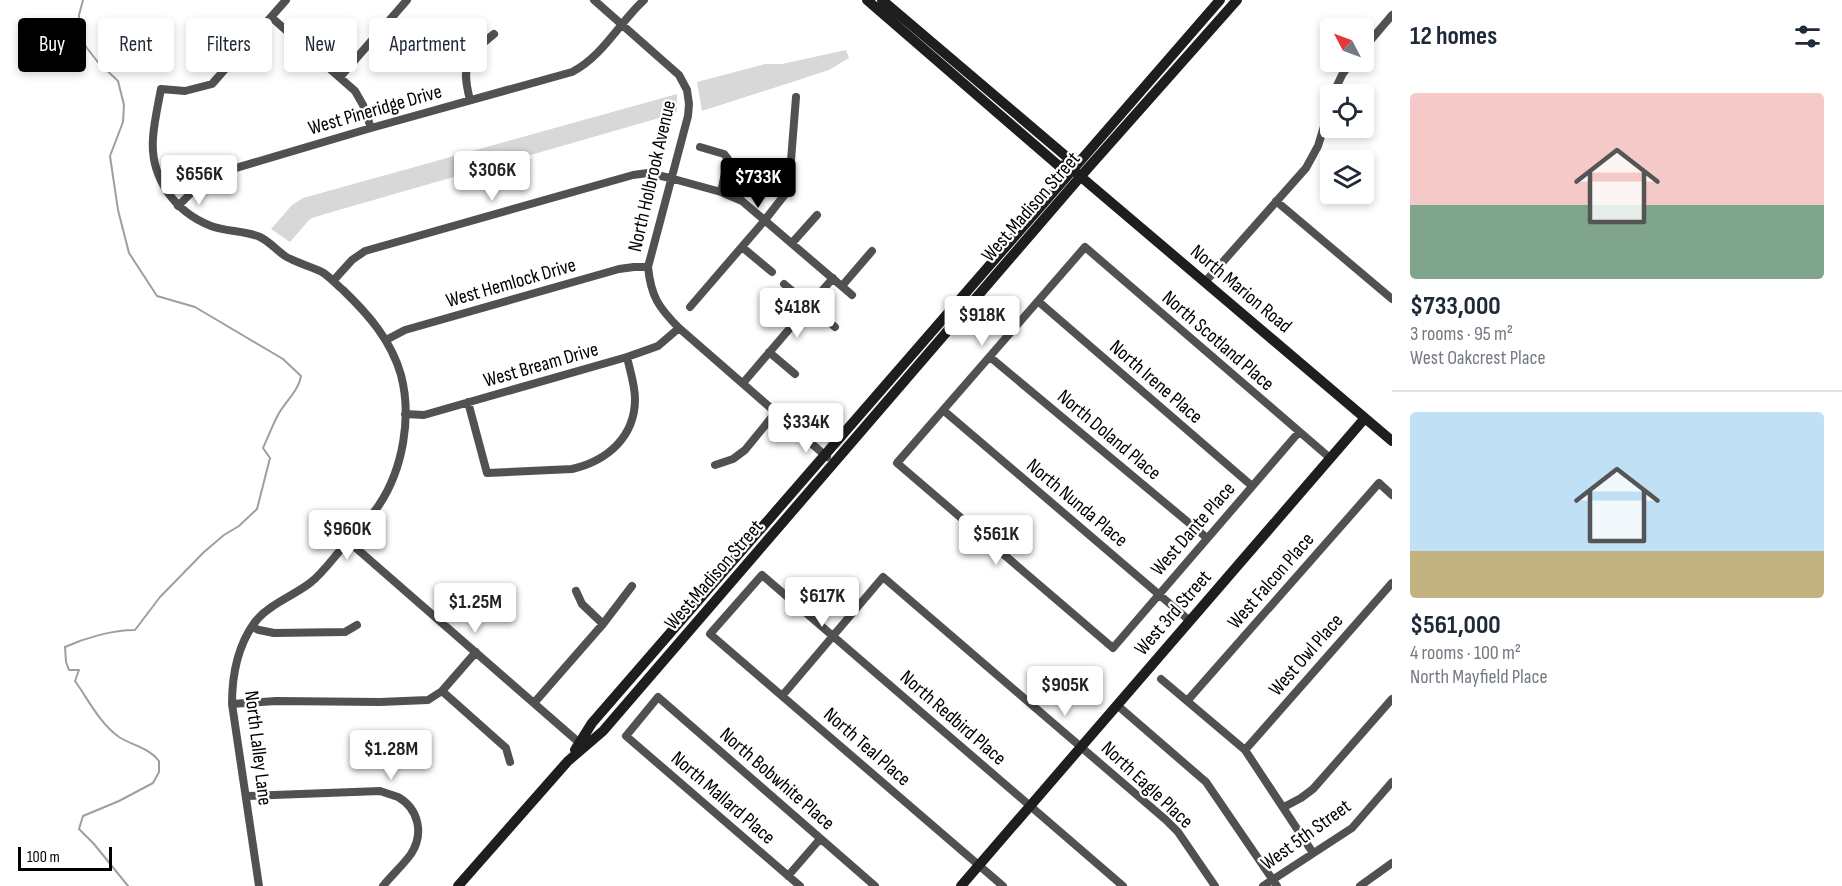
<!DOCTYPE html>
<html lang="en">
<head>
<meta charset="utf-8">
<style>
	body { margin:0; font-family:"Sofia Sans Condensed",sans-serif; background:#f2f2f3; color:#1f2937; height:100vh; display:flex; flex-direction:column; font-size:22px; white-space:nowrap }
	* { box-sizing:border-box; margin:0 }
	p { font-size:20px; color:#747a83 }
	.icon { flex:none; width:33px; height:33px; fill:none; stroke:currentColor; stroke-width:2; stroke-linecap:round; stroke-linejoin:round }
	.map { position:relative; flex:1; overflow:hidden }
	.panel { display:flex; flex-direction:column; background:#fff; width:450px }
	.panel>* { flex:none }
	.guide { position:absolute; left:18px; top:18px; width:570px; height:54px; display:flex; gap:12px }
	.needle { width:39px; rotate:311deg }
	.controls { position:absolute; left:1320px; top:18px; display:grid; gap:12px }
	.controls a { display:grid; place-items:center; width:54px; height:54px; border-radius:6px; background:#fff; box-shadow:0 3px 9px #0003; font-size:30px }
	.scale { position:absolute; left:18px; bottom:15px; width:94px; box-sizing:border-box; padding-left:6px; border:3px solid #000; border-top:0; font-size:16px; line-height:21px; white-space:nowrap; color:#000; -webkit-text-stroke:4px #fff; paint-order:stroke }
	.price { position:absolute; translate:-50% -51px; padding:0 14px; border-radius:6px; background:#fff; color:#222; font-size:20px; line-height:39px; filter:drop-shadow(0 2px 3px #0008) }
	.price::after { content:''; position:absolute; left:50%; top:36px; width:18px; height:14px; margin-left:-9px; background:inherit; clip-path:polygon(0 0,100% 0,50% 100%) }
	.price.active { background:#000; color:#fff }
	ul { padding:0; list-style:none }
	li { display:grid; align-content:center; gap:12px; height:318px; padding:0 18px }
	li+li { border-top:2px solid #e0e1e3 }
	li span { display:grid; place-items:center; height:186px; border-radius:6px; color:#555 }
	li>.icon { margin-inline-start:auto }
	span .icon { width:108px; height:108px; fill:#fffc; stroke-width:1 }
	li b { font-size:26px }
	h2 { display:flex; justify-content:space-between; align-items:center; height:72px; padding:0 18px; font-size:26px }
	.tag { padding:0 21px; border-radius:6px; background:#fff; box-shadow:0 3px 9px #0003; font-size:21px; line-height:54px }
	.tag.active { background:#000; color:#fff }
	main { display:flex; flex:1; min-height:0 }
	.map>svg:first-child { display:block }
	.green { fill:#d8d8d8 }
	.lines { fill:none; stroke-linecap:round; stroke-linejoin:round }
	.stream { stroke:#9f9f9f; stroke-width:2 }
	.street { stroke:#515151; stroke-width:8 }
	.secondary { stroke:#1e1e1e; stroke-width:10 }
	.labels { text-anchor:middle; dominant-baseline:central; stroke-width:4.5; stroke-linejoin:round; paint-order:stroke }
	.street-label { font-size:20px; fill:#000; stroke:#fff }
</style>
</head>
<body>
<main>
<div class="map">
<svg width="1392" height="886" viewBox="0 0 1392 886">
	<rect width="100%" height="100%" fill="#fff"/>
	<path class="green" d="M846 50 849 58 829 70 702 111 697 82 765 64H782Z
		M677 94V111L673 114 318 216 310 219 290 242 271 229 292 205 303 198Z"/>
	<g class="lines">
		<path class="stream" d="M83 0 79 15 80 39 97 61 118 81 124 105 123 122 110 156 118 210 129 253 157 296 195 307 283 359 301 376C299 390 286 401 279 413 273 424 268 437 263 448L270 458 257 509 239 526 224 535 204 552 160 597 135 630C112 630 85 638 65 647L66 662 69 670H79L75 681C88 699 100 724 119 737 133 746 148 747 159 761V772L153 783 119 801 83 816 79 829 94 844 128 886"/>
		<path class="street" d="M594 0 679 75 687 90 689 104 688 116 648 267C651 296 658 307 679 328L827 457
			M271 17 355 91 363 105 371 128
			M1364 48 1392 15
			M340 77 407 0
			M1333 94 1342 75 1351 62
			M470 100C461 65 466 56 494 34
			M700 147 724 154 728 159 721 192
			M1276 201 1392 299
			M178 206 202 182 219 173 371 128 572 72C603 56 619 23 644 0
			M792 243 817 215
			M742 247 772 272
			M333 281 352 260 365 251 633 175 648 173 670 178 721 192 742 201 852 295
			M1205 282 1306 168 1318 146 1330 107
			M784 284 835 327
			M842 286 872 251
			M1039 302 1252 486
			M690 307 765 220 786 193 790 173 796 97
			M386 340 405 330 619 269 634 267H648
			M769 352 795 374
			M990 357 1207 538
			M743 383 833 278
			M468 402 487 473 572 469C607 461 635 437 635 399 635 385 630 371 627 357
			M943 410 1190 621
			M405 414 424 415 627 357 658 346 679 328
			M1299 432 1113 648 897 463 1085 247 1330 458
			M715 465 733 459 745 450 776 412
			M348 541 583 746
			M576 591 582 604 603 624
			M442 622 471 588
			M252 627 259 630 274 633 345 632 357 625
			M1161 679 1245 750 1313 853
			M442 691 506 748 510 762
			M782 696 883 577 1166 820 1178 832 1215 886
			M1188 700 1379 483 1392 495
			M534 703 603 624 632 586
			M232 704 276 701 380 702 428 700 442 691 476 652
			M1117 705 1206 782 1277 886
			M1245 750 1392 583
			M247 796 380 791C386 793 392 795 398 797 419 809 424 834 411 854 403 865 392 875 383 886
			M1284 807 1301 798 1313 789 1392 699
			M788 876 820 839
			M259 886 232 704C232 676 238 645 255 622 268 605 293 596 310 583 323 573 333 558 344 546 356 533 369 520 379 505 403 469 412 417 401 375 391 340 368 314 343 290 336 284 330 277 322 272 310 266 296 263 285 256 276 250 269 241 260 237 244 230 227 232 211 226 175 212 150 178 153 138 154 122 158 105 161 89L185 91 212 84 286 0
			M800 886 626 736 658 697 875 886
			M1003 886 710 634 762 575 1123 886
			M1263 886 1352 828 1392 782
			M1360 886 1392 863"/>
		<path class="secondary" d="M867 0 1059 166 1067 165 1392 441
			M882 0 1068 158 1067 165
			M575 750 592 723 1220 0
			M458 886 568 761 603 731 1081 176 1237 0
			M961 886 1365 418"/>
	</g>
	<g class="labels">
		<g class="street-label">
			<text transform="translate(375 110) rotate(-16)">West Pineridge Drive</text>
			<text transform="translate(652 176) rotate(-77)">North Holbrook Avenue</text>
			<text transform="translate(1031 207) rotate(-49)">West Madison Street</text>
			<text transform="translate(511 283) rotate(-16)">West Hemlock Drive</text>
			<text transform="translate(1241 289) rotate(40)">North Marion Road</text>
			<text transform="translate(1218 341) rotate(41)">North Scotland Place</text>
			<text transform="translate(541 365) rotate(-16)">West Bream Drive</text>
			<text transform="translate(1156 382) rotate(41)">North Irene Place</text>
			<text transform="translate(1109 435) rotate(40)">North Doland Place</text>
			<text transform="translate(1077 503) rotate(40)">North Nunda Place</text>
			<text transform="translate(1193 529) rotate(-49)">West Dante Place</text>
			<text transform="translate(714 575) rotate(-49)">West Madison Street</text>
			<text transform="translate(1271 581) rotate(-49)">West Falcon Place</text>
			<text transform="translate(1173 613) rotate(-49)">West 3rd Street</text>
			<text transform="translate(1306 655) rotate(-49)">West Owl Place</text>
			<text transform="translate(953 718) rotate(41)">North Redbird Place</text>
			<text transform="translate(867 747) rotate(41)">North Teal Place</text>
			<text transform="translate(258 748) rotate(83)">North Lalley Lane</text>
			<text transform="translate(777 779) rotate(41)">North Bobwhite Place</text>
			<text transform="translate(1147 785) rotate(43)">North Eagle Place</text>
			<text transform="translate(723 798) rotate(41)">North Mallard Place</text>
			<text transform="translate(1306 835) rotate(-36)">West 5th Street</text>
		</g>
	</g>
</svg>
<div class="controls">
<a><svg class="needle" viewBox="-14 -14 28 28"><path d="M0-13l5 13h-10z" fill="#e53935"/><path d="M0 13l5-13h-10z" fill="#747a83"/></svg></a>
<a><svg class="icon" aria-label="locate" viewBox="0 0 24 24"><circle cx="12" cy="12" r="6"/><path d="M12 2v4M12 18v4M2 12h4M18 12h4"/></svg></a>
<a><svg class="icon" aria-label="layers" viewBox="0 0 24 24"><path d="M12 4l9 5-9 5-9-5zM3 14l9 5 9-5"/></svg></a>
</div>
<div class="scale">100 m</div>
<b class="price" style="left:492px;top:202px">$306K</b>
<b class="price" style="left:199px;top:206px">$656K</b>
<b class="price active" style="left:758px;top:209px">$733K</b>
<b class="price" style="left:797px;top:339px">$418K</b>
<b class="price" style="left:982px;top:347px">$918K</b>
<b class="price" style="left:806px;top:454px">$334K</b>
<b class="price" style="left:347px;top:561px">$960K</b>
<b class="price" style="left:996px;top:566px">$561K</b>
<b class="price" style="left:822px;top:628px">$617K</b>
<b class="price" style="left:475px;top:634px">$1.25M</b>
<b class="price" style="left:1065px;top:717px">$905K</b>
<b class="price" style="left:391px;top:781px">$1.28M</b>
<div class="guide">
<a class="tag active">Buy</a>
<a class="tag">Rent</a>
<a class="tag">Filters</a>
<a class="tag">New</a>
<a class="tag">Apartment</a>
</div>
</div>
<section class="panel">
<h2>12 homes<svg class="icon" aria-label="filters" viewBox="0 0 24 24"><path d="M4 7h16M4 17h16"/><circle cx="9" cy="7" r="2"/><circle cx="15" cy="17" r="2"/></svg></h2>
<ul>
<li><span style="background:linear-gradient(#f6c9c9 60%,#7fa58c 0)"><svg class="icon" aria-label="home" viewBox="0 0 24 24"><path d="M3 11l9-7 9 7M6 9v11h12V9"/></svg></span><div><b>$733,000</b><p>3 rooms · 95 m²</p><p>West Oakcrest Place</p></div></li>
<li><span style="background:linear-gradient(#bfe0f5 75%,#c2b280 0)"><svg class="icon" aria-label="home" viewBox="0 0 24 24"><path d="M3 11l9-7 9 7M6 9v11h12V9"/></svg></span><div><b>$561,000</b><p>4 rooms · 100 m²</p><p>North Mayfield Place</p></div></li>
</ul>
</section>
</main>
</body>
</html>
